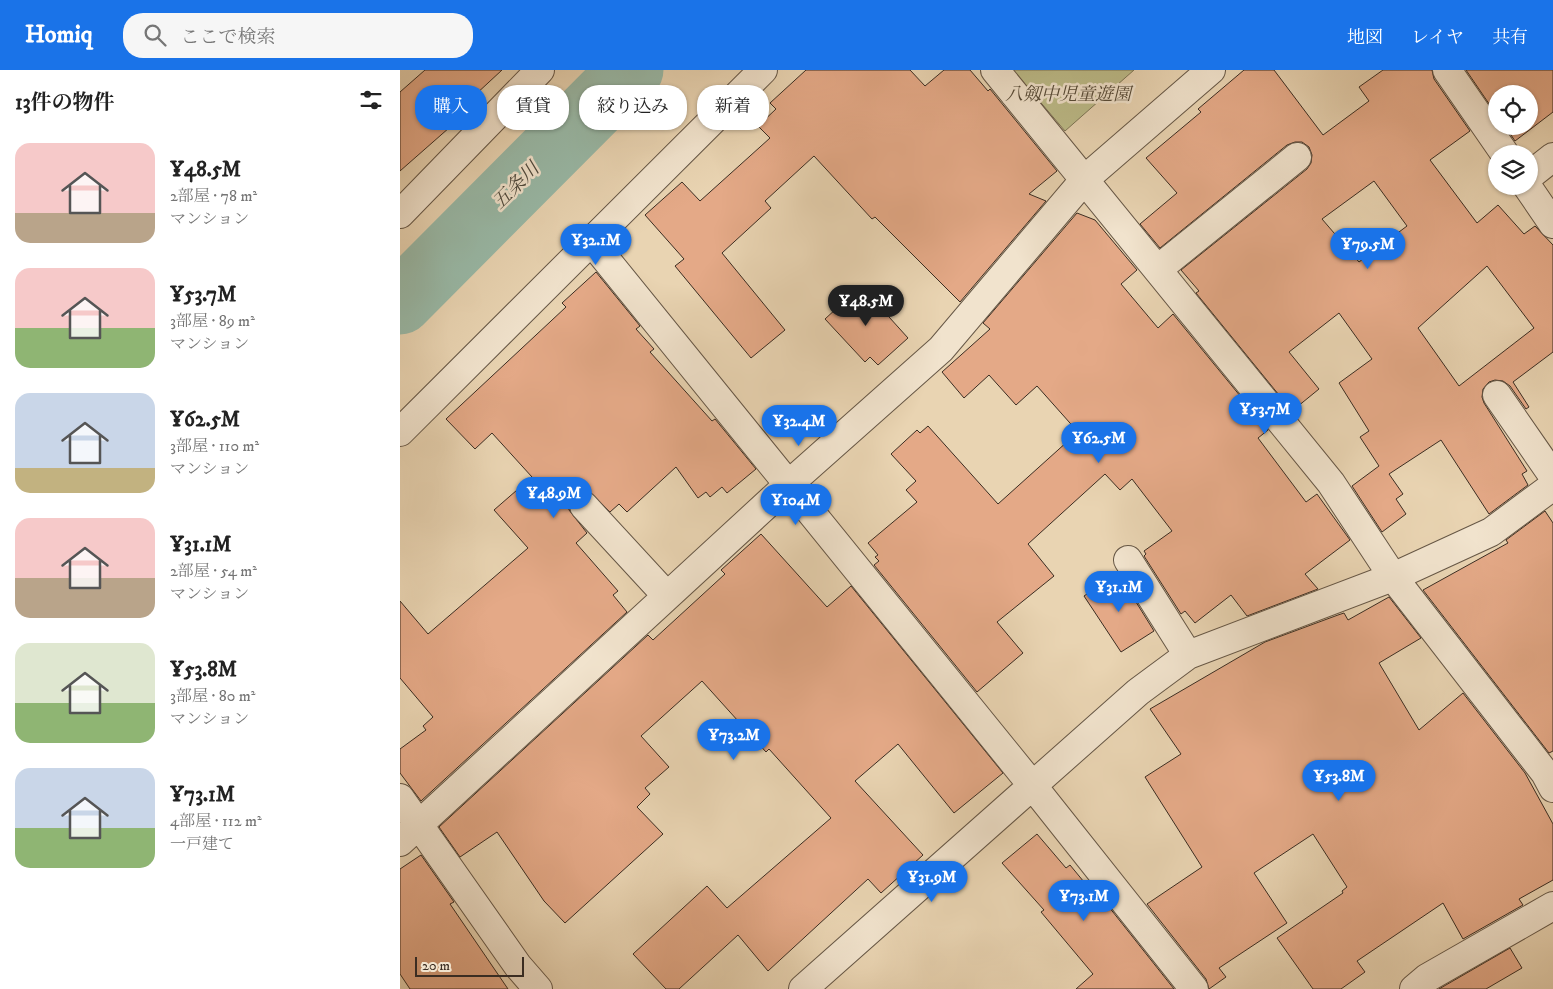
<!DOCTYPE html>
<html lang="ja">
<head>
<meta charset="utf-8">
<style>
	body { margin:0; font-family:"IM FELL DW Pica","Noto Serif JP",serif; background:#f6f6f6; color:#222; height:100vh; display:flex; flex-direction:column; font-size:19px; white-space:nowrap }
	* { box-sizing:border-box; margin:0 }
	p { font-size:16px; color:#767676 }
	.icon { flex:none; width:28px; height:28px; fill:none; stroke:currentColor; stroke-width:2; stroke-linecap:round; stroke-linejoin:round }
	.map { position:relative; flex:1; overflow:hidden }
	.side { display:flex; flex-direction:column; background:#fff; width:400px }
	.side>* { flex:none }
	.hud { position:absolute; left:15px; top:15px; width:475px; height:45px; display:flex; gap:10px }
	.tools { position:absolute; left:1088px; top:15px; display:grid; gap:10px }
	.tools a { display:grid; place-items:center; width:50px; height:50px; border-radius:50%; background:#fff; box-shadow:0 1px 4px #0004; font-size:25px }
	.scale { position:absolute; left:15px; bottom:12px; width:109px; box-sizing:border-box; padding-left:5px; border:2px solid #3b2d22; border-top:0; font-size:14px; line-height:18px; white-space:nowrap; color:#3b2d22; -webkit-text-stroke:4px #f1e3cd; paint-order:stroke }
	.price { position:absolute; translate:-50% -42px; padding:0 11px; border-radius:18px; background:#1a73e8; color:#fff; font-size:16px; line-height:32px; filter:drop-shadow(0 1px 2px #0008) }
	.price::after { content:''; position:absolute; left:50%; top:30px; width:15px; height:11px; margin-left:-8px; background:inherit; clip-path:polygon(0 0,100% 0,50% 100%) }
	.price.selected { background:#222; color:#fff }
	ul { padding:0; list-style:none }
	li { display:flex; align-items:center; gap:15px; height:125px; padding:0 15px }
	li span { display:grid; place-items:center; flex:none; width:140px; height:100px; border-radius:15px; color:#555 }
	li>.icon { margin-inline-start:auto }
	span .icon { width:60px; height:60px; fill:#fffc; stroke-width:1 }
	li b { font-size:21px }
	h2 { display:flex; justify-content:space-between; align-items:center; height:60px; padding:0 15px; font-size:21px }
	.pill { padding:0 18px; border-radius:20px; background:#fff; box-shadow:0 1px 4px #0004; font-size:18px; line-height:45px }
	.pill.selected { background:#1a73e8; color:#fff }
	header { display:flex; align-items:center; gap:30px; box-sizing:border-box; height:70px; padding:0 25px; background:#1a73e8; color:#fff }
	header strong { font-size:24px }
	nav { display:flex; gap:28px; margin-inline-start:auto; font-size:18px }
	.search { width:350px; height:45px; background:#f6f6f6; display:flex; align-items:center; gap:12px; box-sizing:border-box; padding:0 18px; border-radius:20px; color:#767676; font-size:19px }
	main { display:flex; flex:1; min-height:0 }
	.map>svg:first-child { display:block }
	.green { fill:#bcbb88; stroke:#7c7455 }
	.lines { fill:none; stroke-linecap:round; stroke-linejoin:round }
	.river { stroke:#99b9a7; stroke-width:65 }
	.building { fill:#e4a987; stroke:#3b2d22; fill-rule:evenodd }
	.minor-casing { stroke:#665746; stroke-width:30 }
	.minor { stroke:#f1e3cd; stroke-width:28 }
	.labels { text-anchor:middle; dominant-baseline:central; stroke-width:5; stroke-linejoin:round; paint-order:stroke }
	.park-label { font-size:18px; font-style:italic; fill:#554936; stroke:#f1e3cd }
	.water-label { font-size:19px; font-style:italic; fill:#4e493d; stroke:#f1e3cd }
</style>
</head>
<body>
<header>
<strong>Homiq</strong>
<div class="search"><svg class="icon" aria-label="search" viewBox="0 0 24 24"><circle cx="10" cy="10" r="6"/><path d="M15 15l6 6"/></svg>ここで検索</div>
<nav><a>地図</a><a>レイヤ</a><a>共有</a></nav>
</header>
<main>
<section class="side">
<h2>13件の物件<svg class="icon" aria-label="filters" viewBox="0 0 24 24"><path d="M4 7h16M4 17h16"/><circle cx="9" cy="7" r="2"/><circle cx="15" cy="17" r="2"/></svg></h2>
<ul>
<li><span style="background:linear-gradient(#f6c9c9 70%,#b9a48a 0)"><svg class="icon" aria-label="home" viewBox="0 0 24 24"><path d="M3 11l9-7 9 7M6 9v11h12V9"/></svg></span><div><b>¥48.5M</b><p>2部屋 · 78 m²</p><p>マンション</p></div></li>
<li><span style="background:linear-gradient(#f6c9c9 60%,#8fb573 0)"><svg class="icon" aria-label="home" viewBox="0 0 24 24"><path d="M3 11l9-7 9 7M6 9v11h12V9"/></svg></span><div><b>¥53.7M</b><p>3部屋 · 89 m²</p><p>マンション</p></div></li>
<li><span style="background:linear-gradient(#c9d6e8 75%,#c2b280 0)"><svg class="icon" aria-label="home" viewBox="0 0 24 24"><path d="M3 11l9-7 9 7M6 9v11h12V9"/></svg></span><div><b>¥62.5M</b><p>3部屋 · 110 m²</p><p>マンション</p></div></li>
<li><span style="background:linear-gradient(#f6c9c9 60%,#b9a48a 0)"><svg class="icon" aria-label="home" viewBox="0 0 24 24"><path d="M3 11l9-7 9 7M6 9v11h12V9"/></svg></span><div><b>¥31.1M</b><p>2部屋 · 54 m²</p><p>マンション</p></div></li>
<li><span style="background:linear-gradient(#dfe7d0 60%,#8fb573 0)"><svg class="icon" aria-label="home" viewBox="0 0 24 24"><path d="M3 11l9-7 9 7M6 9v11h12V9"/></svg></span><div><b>¥53.8M</b><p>3部屋 · 80 m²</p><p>マンション</p></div></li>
<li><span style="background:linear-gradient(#c9d6e8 60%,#8fb573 0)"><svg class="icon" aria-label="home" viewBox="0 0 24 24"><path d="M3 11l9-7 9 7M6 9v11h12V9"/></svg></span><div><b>¥73.1M</b><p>4部屋 · 112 m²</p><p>一戸建て</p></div></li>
</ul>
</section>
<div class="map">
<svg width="1153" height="919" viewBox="0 0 1153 919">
	<rect width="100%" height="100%" fill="#e9d4b2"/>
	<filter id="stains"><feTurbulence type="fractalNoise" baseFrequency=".004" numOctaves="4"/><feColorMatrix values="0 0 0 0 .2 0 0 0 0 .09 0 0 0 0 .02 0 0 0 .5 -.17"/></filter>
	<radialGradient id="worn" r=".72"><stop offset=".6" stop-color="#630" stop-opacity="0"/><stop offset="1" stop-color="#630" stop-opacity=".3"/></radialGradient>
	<path class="green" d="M613 0H734L665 61Z"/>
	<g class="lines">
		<path class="river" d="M0 232 231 0"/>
	</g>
	<path class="building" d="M25 0H102L61 38 66 43 0 101V22Z
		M406 0H510L525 16 544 0H570L588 21 590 19 657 101 629 124 646 131 560 232 475 147 472 149 414 86 365 131 371 138 322 183 385 260 351 288 275 196 284 189 245 145 282 112 300 131 370 68 358 56 376 39 370 33Z
		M844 0H874L923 65 969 31 959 17 983 0H1032L1034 9 1070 61 1030 90 1077 153 1098 135 1124 164 1135 156 1153 175V282L1113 312 1129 337 1126 339 1110 316 1103 311 1095 310 1089 312 1083 319 1082 327 1084 333 1127 401 1122 404 1128 415 1089 444 1041 370 989 404 1003 424 996 429 1006 444 982 462 952 416 979 396 960 367 969 361 939 313 972 289 939 243 889 282 919 319 892 341 796 223 799 221 781 200 907 99 911 93 912 85 909 77 902 72H895L887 75 760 178 740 154 777 123 746 88 801 42 798 39ZM974 111 1007 156 959 192 922 149ZM1087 196 1134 258 1059 316 1018 258Z
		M1066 0H1153V42L1115 71 1105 56H1129V24H1096V44Z
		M677 143 695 150 737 200 721 214 758 258 773 244 868 360 858 368 906 432 917 424 950 470 905 504 918 519 847 546 831 525 795 553 785 541 781 544 744 486 746 484 744 481 772 461 732 409 720 420 705 404 628 474 654 506 597 552 623 583 577 622 474 495 479 491 475 487 478 485 468 473 517 432 506 420 516 411 491 384 517 360 520 363 528 356 598 434 678 362 637 316 616 335 589 305 564 328 542 302 590 259 583 253Z
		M196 202 240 256 236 259 254 279 250 282 312 351 315 349 356 399 327 423 322 417 310 427 306 422 298 428 276 397 227 442 219 434 210 442 189 421H180L173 425 169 432V440L187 463 176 473 218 521 213 525 227 542 21 731 0 703V679L26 660 23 656 33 647 0 608V531L28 564 128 478 94 440 132 407 92 363 75 379 46 349 166 237 162 233Z
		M461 216 508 268 478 295 470 287 465 292 425 249Z
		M1145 441 1153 453V681L1149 683 1023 520 1108 473 1106 470Z
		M361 464 427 537 451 516 603 703 554 743 498 674 455 711 523 785 481 823 468 809 368 901 338 865 279 919H266L233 884 307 816 327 838 431 748 369 679 366 682 302 611 241 666 269 697 245 718 250 724 237 737 263 764 165 853 144 831 97 762 60 787 39 757 248 565 253 570 325 504 321 500Z
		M718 503 754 561 721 582 684 526Z
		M989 527 1021 568 979 593 1019 660 1063 623 1125 703 1153 754V810L1119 829 1123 835 1063 869 1043 833 957 891 965 902 941 919H913L877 868 943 823 942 821 947 817 913 764 854 803 887 853 819 898 826 907 809 919 806 909 747 834 802 797 745 707 781 684 750 639 865 572 938 545 944 543 948 550Z
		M637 764 666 798 670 795 698 829 701 827 774 919H676L693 904 641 842 644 840 602 793Z
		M21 785 54 832 50 834 108 919H10L0 904V799Z
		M1110 878 1122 898 1086 919H1039Z"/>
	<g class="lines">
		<g class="minor-casing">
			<path id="minor" d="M595 0 931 413 993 507 1145 703 1153 718
				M1047 0 1105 84
				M1129 106 1153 87
				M1127 116 1153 154
				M0 144 140 0
				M191 171 632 715 794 919
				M758 199 897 87
				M1097 325 1153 406
				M0 362 363 0
				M184 436 267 526
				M728 490 788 585
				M0 728 118 896 138 919
				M0 772 389 414 541 279 685 109 811 0
				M403 919 738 622 788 585 993 507 1091 462 1153 416
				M1014 919 1027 908 1153 836"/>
		</g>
		<use href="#minor" class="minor"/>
	</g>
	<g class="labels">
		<g class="park-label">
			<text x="668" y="25">八剱中児童遊園</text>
		</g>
		<g class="water-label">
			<text transform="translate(116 116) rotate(-45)">五条川</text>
		</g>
	</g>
	<rect width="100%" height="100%" filter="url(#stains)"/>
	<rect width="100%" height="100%" fill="url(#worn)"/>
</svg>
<div class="tools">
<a><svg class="icon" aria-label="locate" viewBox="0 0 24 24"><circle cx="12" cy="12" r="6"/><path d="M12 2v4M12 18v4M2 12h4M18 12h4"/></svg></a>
<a><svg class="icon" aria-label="layers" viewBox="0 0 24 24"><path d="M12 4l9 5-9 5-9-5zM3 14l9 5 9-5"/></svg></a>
</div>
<div class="scale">20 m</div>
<b class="price" style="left:196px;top:196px">¥32.1M</b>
<b class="price" style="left:968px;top:200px">¥79.5M</b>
<b class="price selected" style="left:466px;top:257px">¥48.5M</b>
<b class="price" style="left:865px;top:365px">¥53.7M</b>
<b class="price" style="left:399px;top:377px">¥32.4M</b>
<b class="price" style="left:699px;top:394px">¥62.5M</b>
<b class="price" style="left:154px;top:449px">¥48.9M</b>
<b class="price" style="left:396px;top:456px">¥104M</b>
<b class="price" style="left:719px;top:543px">¥31.1M</b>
<b class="price" style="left:334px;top:691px">¥73.2M</b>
<b class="price" style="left:939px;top:732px">¥53.8M</b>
<b class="price" style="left:532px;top:833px">¥31.9M</b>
<b class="price" style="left:684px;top:852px">¥73.1M</b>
<div class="hud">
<a class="pill selected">購入</a>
<a class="pill">賃貸</a>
<a class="pill">絞り込み</a>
<a class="pill">新着</a>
</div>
</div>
</main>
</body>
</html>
